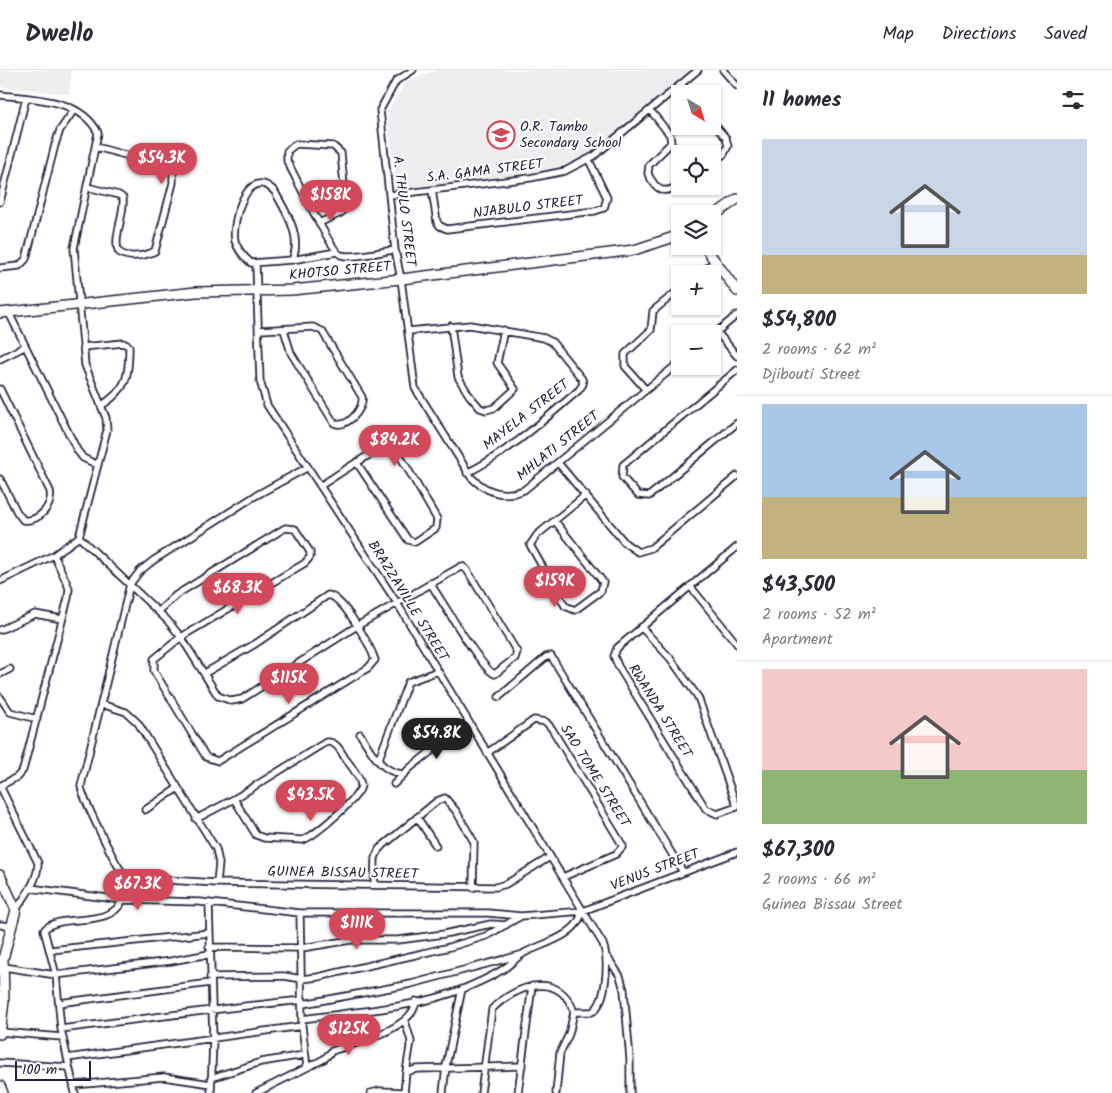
<!DOCTYPE html>
<html lang="en">
<head>
<meta charset="utf-8">
<style>
	body { margin:0; font-family:Kalam,sans-serif; background:#f7f7f7; color:#2b2b33; height:100vh; display:flex; flex-direction:column; font-size:19px; white-space:nowrap }
	* { box-sizing:border-box; margin:0 }
	p { font-size:16px; color:#7c7c81 }
	.icon { flex:none; width:28px; height:28px; fill:none; stroke:currentColor; stroke-width:2; stroke-linecap:round; stroke-linejoin:round }
	.map { position:relative; flex:1; overflow:hidden }
	.drawer { display:flex; flex-direction:column; background:#fff; width:375px }
	.drawer>* { flex:none }
	.needle { width:32px; rotate:142deg }
	.buttons { position:absolute; left:671px; top:15px; display:grid; gap:10px }
	.buttons a { display:grid; place-items:center; width:50px; height:50px; border-radius:0px; background:#fff; box-shadow:0 1px 4px #0004; font-size:25px }
	.scale { position:absolute; left:15px; bottom:12px; width:76px; box-sizing:border-box; padding-left:5px; border:2px solid #22223b; border-top:0; font-size:14px; line-height:18px; white-space:nowrap; color:#22223b; -webkit-text-stroke:4px #fff; paint-order:stroke }
	.price { position:absolute; translate:-50% -42px; padding:0 11px; border-radius:18px; background:#d1495b; color:#fff; font-size:16px; line-height:32px; filter:drop-shadow(0 1px 2px #0008) }
	.price::after { content:''; position:absolute; left:50%; top:30px; width:15px; height:11px; margin-left:-8px; background:inherit; clip-path:polygon(0 0,100% 0,50% 100%) }
	.price.active { background:#222; color:#fff }
	ul { padding:0; list-style:none }
	li { display:grid; align-content:center; gap:10px; height:265px; padding:0 25px }
	li+li { border-top:1px solid #e1e1e2 }
	li span { display:grid; place-items:center; height:155px; border-radius:0px; color:#555 }
	li>.icon { margin-inline-start:auto }
	span .icon { width:90px; height:90px; fill:#fffc; stroke-width:1 }
	li b { font-size:21px }
	h2 { display:flex; justify-content:space-between; align-items:center; height:60px; padding:0 25px; font-size:21px }
	header { display:flex; align-items:center; gap:30px; box-sizing:border-box; height:70px; padding:0 25px; background:#fff; border-bottom:1px solid #e1e1e2 }
	header strong { font-size:24px }
	nav { display:flex; gap:28px; margin-inline-start:auto; font-size:18px }
	main { display:flex; flex:1; min-height:0 }
	.map>svg:first-child { display:block }
	.built { fill:#eeeef1 }
	.lines { fill:none; stroke-linecap:round; stroke-linejoin:round }
	.street-casing { stroke:#22223b; stroke-width:9 }
	.secondary-casing { stroke:#22223b; stroke-width:12 }
	.street { stroke:#fff; stroke-width:5.5 }
	.secondary { stroke:#fff; stroke-width:9 }
	.labels { text-anchor:middle; dominant-baseline:central; stroke-width:4; stroke-linejoin:round; paint-order:stroke }
	.poi-label { font-size:14px; fill:#22223b; stroke:#fff; text-anchor:start }
	.street-label { font-size:14px; fill:#22223b; stroke:#fff }
</style>
</head>
<body>
<header>
<strong>Dwello</strong>
<nav><a>Map</a><a>Directions</a><a>Saved</a></nav>
</header>
<main>
<div class="map">
<svg width="737" height="1023" viewBox="0 0 737 1023">
	<rect width="100%" height="100%" fill="#fff"/>
	<filter id="ink" filterUnits="userSpaceOnUse"><feTurbulence type="fractalNoise" baseFrequency=".02" numOctaves="2"/><feDisplacementMap in="SourceGraphic" scale="10" xChannelSelector="R" yChannelSelector="G"/><feConvolveMatrix kernelMatrix="1 2 1 2 8 2 1 2 1" color-interpolation-filters="sRGB"/></filter>
	<g filter="url(#ink)">
		<path class="built" d="M0 0H72L69 24 0 17Z
			M438 0H690L587 87 557 99 401 119 396 115 387 43 406 11Z"/>
		<g class="lines">
			<g class="street-casing">
				<path id="street" d="M413 0 396 11 380 40 395 180 401 209 415 318 471 407C486 422 504 428 524 420L680 292
					M723 0 737 16
					M681 14 689 24
					M0 25C32 29 81 28 98 63L74 178 85 295 106 348 107 360 79 467 54 485 0 511
					M650 40 670 65 671 73 649 95 648 104C657 121 663 125 680 115
					M712 52 726 68 728 76 724 84 712 93
					M87 117 119 125 123 128C125 144 112 170 119 182 128 189 145 186 155 181L173 113V101L162 95 96 77
					M432 120 437 152 440 156 447 159 595 141 604 138 607 128 589 90
					M390 125 530 108 565 101 594 86 698 0
					M0 132 26 28
					M319 153 341 143 346 136 341 83 333 76 296 74 287 81V91C294 104 332 183 341 185 352 189 382 181 395 180
					M292 190C303 167 286 142 275 122 248 92 231 152 235 171 238 180 244 187 251 193L292 190 336 182
					M256 195 260 311 267 335 397 533 603 874C609 890 607 933 592 942H574
					M0 198 19 196 26 189 55 75 60 60 74 40
					M699 204 714 192
					M8 241 77 380 83 388 98 395
					M451 256 458 307 469 325 480 338 486 340 494 338 515 319 497 293 504 260
					M260 260 313 257 322 261 362 327C364 340 346 359 334 353L291 283 284 260
					M409 261 470 255 544 268 552 272 582 309 583 314 579 320C544 350 509 382 467 403
					M717 262 737 286
					M712 266 737 245
					M83 277 123 273 129 276C129 308 127 319 101 336
					M0 289 24 277
					M737 300 623 395 622 407 638 425 649 426 737 353
					M0 319 50 421C53 436 39 452 23 450L17 442 0 409
					M646 320 625 296V284L651 260 653 241 680 219
					M559 394 625 473 638 482 651 478 737 406
					M308 397 255 426 154 490 140 501 130 514 81 716C81 725 116 796 123 803 126 807 129 807 134 808L217 813 496 817 506 814 550 787
					M320 416C333 408 377 377 389 377L399 384 437 449 436 458 415 472 408 470 357 393
					M555 451 603 512 601 521 575 540 565 536 530 475 537 465 586 425
					M79 467 167 550 181 567 218 626 232 631 242 629 357 556 462 496 467 500 517 582 515 588 495 604C483 602 440 527 430 513
					M737 477 617 578 614 586 618 596 706 739 717 744 737 737
					M690 516 737 574
					M159 541 176 525 285 458 295 459 310 482V487L305 493 181 567 154 589V601L206 687 218 691 368 598 375 590C370 575 343 527 328 525L255 574 205 603
					M641 557 670 588 698 627 737 737
					M0 560 35 544 62 549
					M0 604 10 599
					M0 627 10 642 37 649
					M499 627 546 587 551 586 683 802
					M101 634 126 642 138 653 216 779 219 793 217 813
					M360 664C372 682 380 702 403 704
					M487 683 534 650 546 652 552 659 623 776 616 784 563 807
					M378 691 408 612 438 601
					M394 714 410 698 468 652
					M0 716 17 707 23 700 68 528 69 518 54 485
					M0 716 38 793C38 811 25 826 16 840
					M145 740 178 718
					M417 747 436 776
					M196 749 234 729 326 672C336 671 340 680 345 688 350 695 360 706 361 715 362 726 314 766 303 770L264 768 256 765 234 729
					M374 815 375 788 379 779 437 731 445 728 456 741 474 772 473 818
					M30 818 123 830 200 832 300 843H488L521 846 583 841 737 782
					M209 833 213 969 211 1023
					M300 843 302 956 307 997
					M0 855 12 856
					M209 877 302 878 351 870H398L444 864 491 854 506 855
					M51 880 209 863
					M608 888 620 906 624 920 630 989V1023
					M4 897 56 905 171 891 209 884
					M210 907 284 906 302 909 318 907 450 877 486 866 521 846
					M59 933 210 913
					M303 934 411 914 520 885
					M302 949C352 942 416 938 463 919 477 913 492 907 505 898 512 893 518 886 526 882 545 873 579 865 582 841
					M405 951 411 971 406 1002
					M61 959C142 949 221 938 303 930
					M0 962 62 967
					M67 988 302 956
					M0 993 69 997
					M211 1008 261 992 304 985
					M74 1015 164 1007 211 1014
					M75 1023 61 959 56 905 44 860C59 842 109 860 123 830
					M256 1023 324 989 332 981C355 973 414 959 416 931
					M371 1023 379 1021 404 1022
					M404 1023 406 1002 417 999 522 996
					M443 1023 446 996 462 919
					M481 1023 492 939C516 915 560 900 574 942
					M518 1023 532 916
					M556 1023 560 983 569 964 574 942"/>
			</g>
			<g class="secondary-casing">
				<path id="secondary" d="M712 147 737 129
					M704 176 737 221
					M0 243 196 222 292 220 401 209 634 180 680 165
					M0 805 16 840 3 889 4 931 0 964
					M0 1016 3 1023"/>
			</g>
			<use href="#street" class="street"/>
			<use href="#secondary" class="secondary"/>
		</g>
	</g>
	<defs>
		<g id="school-ring" transform="scale(1.4375)"><circle r="9.5" fill="#fff" stroke="#d1495b" stroke-width="1.5"/><path d="M0-5L7-2L0 1L-7-2ZM-4 1L0 2.5L4 1V4Q0 6-4 4Z" fill="#d1495b"/></g>
	</defs>
	<g fill-rule="evenodd">
		<use href="#school-ring" x="501" y="65"/>
	</g>
	<g class="labels">
		<g class="poi-label">
			<text x="520" y="57">O.R. Tambo<tspan x="520" dy="16">Secondary School</tspan></text>
		</g>
		<g class="street-label">
			<text transform="translate(485 101) rotate(-7)">S.A. GAMA STREET</text>
			<text transform="translate(528 137) rotate(-7)">NJABULO STREET</text>
			<text transform="translate(404 141) rotate(83)">A. THULO STREET</text>
			<text transform="translate(340 201) rotate(-5)">KHOTSO STREET</text>
			<text transform="translate(526 345) rotate(-38)">MAYELA STREET</text>
			<text transform="translate(558 376) rotate(-39)">MHLATI STREET</text>
			<text transform="translate(408 531) rotate(58)">BRAZZAVILLE STREET</text>
			<text transform="translate(660 641) rotate(58)">RWANDA STREET</text>
			<text transform="translate(595 706) rotate(58)">SAO TOME STREET</text>
			<text transform="translate(655 800) rotate(-21)">VENUS STREET</text>
			<text transform="translate(343 803) rotate(1)">GUINEA BISSAU STREET</text>
		</g>
	</g>
</svg>
<div class="buttons">
<a><svg class="needle" viewBox="-14 -14 28 28"><path d="M0-13l5 13h-10z" fill="#e53935"/><path d="M0 13l5-13h-10z" fill="#7c7c81"/></svg></a>
<a><svg class="icon" aria-label="locate" viewBox="0 0 24 24"><circle cx="12" cy="12" r="6"/><path d="M12 2v4M12 18v4M2 12h4M18 12h4"/></svg></a>
<a><svg class="icon" aria-label="layers" viewBox="0 0 24 24"><path d="M12 4l9 5-9 5-9-5zM3 14l9 5 9-5"/></svg></a>
<a>+</a>
<a>−</a>
</div>
<div class="scale">100 m</div>
<b class="price" style="left:162px;top:115px">$54.3K</b>
<b class="price" style="left:331px;top:152px">$158K</b>
<b class="price" style="left:395px;top:397px">$84.2K</b>
<b class="price" style="left:555px;top:538px">$159K</b>
<b class="price" style="left:238px;top:545px">$68.3K</b>
<b class="price" style="left:289px;top:635px">$115K</b>
<b class="price active" style="left:437px;top:690px">$54.8K</b>
<b class="price" style="left:311px;top:752px">$43.5K</b>
<b class="price" style="left:138px;top:841px">$67.3K</b>
<b class="price" style="left:357px;top:880px">$111K</b>
<b class="price" style="left:349px;top:986px">$125K</b>
</div>
<section class="drawer">
<h2>11 homes<svg class="icon" aria-label="filters" viewBox="0 0 24 24"><path d="M4 7h16M4 17h16"/><circle cx="9" cy="7" r="2"/><circle cx="15" cy="17" r="2"/></svg></h2>
<ul>
<li><span style="background:linear-gradient(#c9d6e8 75%,#c2b280 0)"><svg class="icon" aria-label="home" viewBox="0 0 24 24"><path d="M3 11l9-7 9 7M6 9v11h12V9"/></svg></span><div><b>$54,800</b><p>2 rooms · 62 m²</p><p>Djibouti Street</p></div></li>
<li><span style="background:linear-gradient(#a9c7e8 60%,#c2b280 0)"><svg class="icon" aria-label="home" viewBox="0 0 24 24"><path d="M3 11l9-7 9 7M6 9v11h12V9"/></svg></span><div><b>$43,500</b><p>2 rooms · 52 m²</p><p>Apartment</p></div></li>
<li><span style="background:linear-gradient(#f6c9c9 65%,#8fb573 0)"><svg class="icon" aria-label="home" viewBox="0 0 24 24"><path d="M3 11l9-7 9 7M6 9v11h12V9"/></svg></span><div><b>$67,300</b><p>2 rooms · 66 m²</p><p>Guinea Bissau Street</p></div></li>
</ul>
</section>
</main>
</body>
</html>
